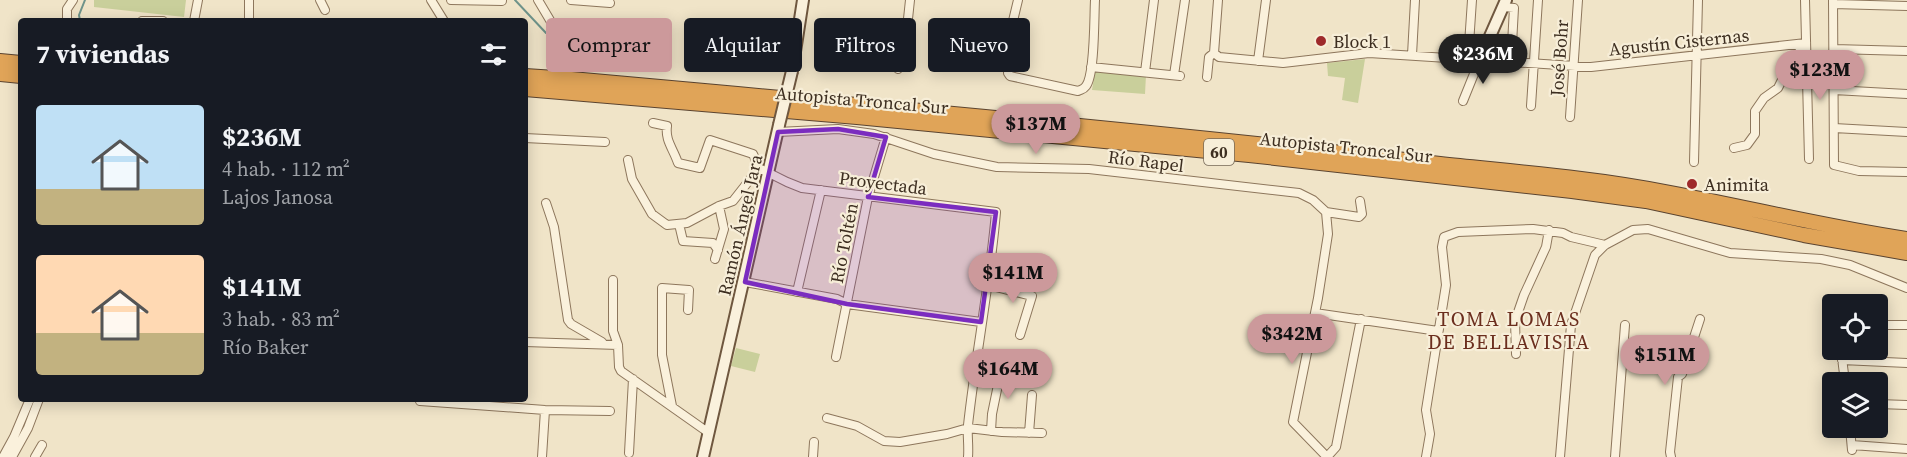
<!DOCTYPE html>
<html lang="es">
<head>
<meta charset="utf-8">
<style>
	body { margin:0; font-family:"Source Serif 4",serif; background:#242831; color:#f1f3f6; height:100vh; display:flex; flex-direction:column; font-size:22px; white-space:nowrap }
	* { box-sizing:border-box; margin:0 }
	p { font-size:20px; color:#9ea1a6 }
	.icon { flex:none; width:33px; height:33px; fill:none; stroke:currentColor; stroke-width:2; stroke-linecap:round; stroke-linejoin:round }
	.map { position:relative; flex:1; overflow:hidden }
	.panel { position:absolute; left:18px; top:18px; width:510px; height:384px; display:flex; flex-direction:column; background:#171b24; border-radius:6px; box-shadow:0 3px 15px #0003 }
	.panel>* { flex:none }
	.banner { position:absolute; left:546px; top:18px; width:570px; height:54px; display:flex; gap:12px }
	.fabs { position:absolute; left:1822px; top:294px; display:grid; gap:12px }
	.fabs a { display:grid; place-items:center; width:66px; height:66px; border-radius:6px; background:#171b24; box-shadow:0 3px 15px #0003; font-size:30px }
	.price { position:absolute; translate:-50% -51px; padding:0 14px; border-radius:21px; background:#cc999b; color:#111; font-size:20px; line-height:39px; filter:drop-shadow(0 2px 3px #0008) }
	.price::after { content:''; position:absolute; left:50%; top:36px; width:18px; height:14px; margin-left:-9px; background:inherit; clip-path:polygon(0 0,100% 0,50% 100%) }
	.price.active { background:#222; color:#fff }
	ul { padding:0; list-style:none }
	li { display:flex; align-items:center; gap:18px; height:150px; padding:0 18px }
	li span { display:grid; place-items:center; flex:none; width:168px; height:120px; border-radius:6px; color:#555 }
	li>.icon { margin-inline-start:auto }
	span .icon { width:72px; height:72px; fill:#fffc; stroke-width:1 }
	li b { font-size:26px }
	h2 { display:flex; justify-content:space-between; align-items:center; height:72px; padding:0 18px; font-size:26px }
	.chip { padding:0 21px; border-radius:6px; background:#171b24; box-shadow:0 3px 15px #0003; font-size:21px; line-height:54px }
	.chip.active { background:#cc999b; color:#111 }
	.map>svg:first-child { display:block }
	.green { fill:#c9cf9b }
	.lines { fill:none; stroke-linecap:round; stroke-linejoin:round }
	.stream { stroke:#6f938a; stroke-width:2 }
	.street-casing { stroke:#8d765c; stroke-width:10 }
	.secondary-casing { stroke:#6f573f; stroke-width:14 }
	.highway-casing { stroke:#5b4430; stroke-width:16 }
	.street { stroke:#faf1dc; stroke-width:8 }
	.secondary { stroke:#faf1dc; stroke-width:10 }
	.highway { stroke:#e0a458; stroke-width:14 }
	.secondary-bridge-casing { stroke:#6f573f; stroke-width:14; stroke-linecap:butt }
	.secondary-bridge { stroke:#faf1dc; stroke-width:10 }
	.marked { fill:#7b2cbf; fill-opacity:0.2; stroke:#7b2cbf; stroke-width:4.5; stroke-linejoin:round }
	.poi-dot { fill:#9e2a2b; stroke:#f7eed8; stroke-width:2 }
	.labels { text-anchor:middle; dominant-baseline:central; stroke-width:4.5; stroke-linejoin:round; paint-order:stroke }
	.shield { fill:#f7eed8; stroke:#756857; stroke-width:1.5 }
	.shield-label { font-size:16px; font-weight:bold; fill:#3d2e20 }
	.poi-label { font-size:18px; fill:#3d2e20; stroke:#f7eed8; text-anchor:start }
	.street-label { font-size:18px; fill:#3d2e20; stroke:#f7eed8 }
	.neighbourhood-label { font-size:20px; letter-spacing:1.5px; fill:#6b2e1e; stroke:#f7eed8 }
</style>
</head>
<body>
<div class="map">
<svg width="1907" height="457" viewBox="0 0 1907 457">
	<rect width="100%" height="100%" fill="#f0e4c8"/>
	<path class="green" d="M94 0H186L184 17 94 7Z
		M1365 59 1358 103 1342 100 1345 78 1328 76 1327 63Z
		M1095 71 1146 75 1145 94 1092 90Z
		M736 348 760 354 755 372 731 366Z"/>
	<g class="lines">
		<path class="stream" d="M515 0 546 33
			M80 21 79 15 85 0"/>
		<g class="street-casing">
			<path id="street" d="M320 0 325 10
				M431 0 444 21
				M451 0 502 1
				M538 0 557 32 615 42 643 49
				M571 0 610 3
				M1018 0 1012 25 1008 73 1010 76 1078 91C1082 89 1083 90 1086 86 1095 74 1094 18 1095 0
				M1805 0 1809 159
				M1833 0 1834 165 1859 171 1907 172
				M1833 4 1907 6
				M1504 7 1514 8 1511 62
				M67 21V9L73 0
				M142 21H163
				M194 21 198 0
				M249 21V0
				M1834 49 1907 51
				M1214 53 1219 57 1283 63 1369 53 1591 67 1806 43
				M1214 53 1218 0
				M1412 55 1415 0
				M1468 59 1472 0
				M1258 61 1266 0
				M1091 67 1180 76
				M898 69 900 54 905 47 910 0
				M1145 72 1154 0
				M1174 75 1185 0
				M1207 77 1209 57 1214 53
				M1834 90 1907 94
				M1463 101 1480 59
				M1531 106 1538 0
				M1570 117 1578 0
				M653 123 667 126C665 141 673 148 678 163L700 168 710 140 753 154 759 168
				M1834 128 1907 132
				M778 132 838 129 874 134 934 154 997 167 1089 169 1299 193 1313 200 1326 212 1328 234 1318 298 1293 422 1327 457
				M525 138 605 142
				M1734 148 1747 145 1755 134V111L1764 98 1778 88 1791 62 1806 43
				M628 160 632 179 652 214 667 225 687 223 719 206 733 201 759 168 787 182 802 188 996 212C990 283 976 353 968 425 967 435 969 446 968 457
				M1694 162 1698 0
				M546 203 554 227 568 320 571 324 602 342
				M1326 212 1359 217 1362 214 1360 201
				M679 224 683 241 713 243 718 250
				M715 259 724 229 719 206
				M613 280V331L618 345
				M745 282 837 299 847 304 981 322
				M988 285 1032 296 1020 335
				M797 292 821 190
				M1315 313 1438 331
				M1878 325H1907
				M525 342 618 345 619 367 621 371 709 433
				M1841 350 1845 382
				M1516 354 1515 321 1524 295 1546 247 1549 230
				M836 357 868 197 886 137
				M1842 360 1907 363
				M420 401 545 410 610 411
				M1878 404 1907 405
				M672 406 662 355V288L689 290 688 310
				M827 418 857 426 884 441 900 442 947 434 968 428 1002 432 1042 433
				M1850 428 1852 450
				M991 431 992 414 1000 375 1033 378
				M1029 433 1032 395
				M1852 445 1907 449
				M629 453 633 379
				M3 457 14 437 30 399
				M12 457 28 428 39 399
				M35 457 42 445
				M542 457 545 410
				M813 457 814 442
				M1327 457 1336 447 1361 319
				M1426 457 1430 434 1426 410 1446 285 1442 247 1444 237 1458 232 1533 229 1563 233 1571 237 1605 245
				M1560 457 1571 325 1595 255 1605 245 1633 230 1648 229 1730 253 1821 259 1850 265 1907 288
				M1615 457 1625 325
				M1671 457 1670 452 1678 377 1682 374 1700 319"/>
		</g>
		<g class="secondary-casing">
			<path id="secondary" d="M1480 59 1506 0
				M792 71 803 0
				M703 457 779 125"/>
		</g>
		<g class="highway-casing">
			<path id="highway" d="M0 61 21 63
				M0 74 21 76
				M525 76 571 79C861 105 1150 131 1440 164 1487 169 1534 173 1581 179 1691 192 1798 223 1907 239
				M525 89 857 117 1249 155 1572 191 1646 201 1804 235 1907 253"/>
		</g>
		<use href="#street" class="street"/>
		<use href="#secondary" class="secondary"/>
		<use href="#highway" class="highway"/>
		<g class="secondary-bridge-casing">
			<path id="secondary-bridge" d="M779 125 792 71"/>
		</g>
		<use href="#secondary-bridge" class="secondary-bridge"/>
	</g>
	<path class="marked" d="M838 129 886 137 868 197 996 212 981 322 847 304 745 282 778 132Z"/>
	<g class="poi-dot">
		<circle cx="1321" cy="41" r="6"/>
		<circle cx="1692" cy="184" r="6"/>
	</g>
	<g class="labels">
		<rect class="shield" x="1204" y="139" width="30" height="26" rx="4.5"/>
		<g class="shield-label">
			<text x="1219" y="152">60</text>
		</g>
		<g class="poi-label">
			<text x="1333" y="41">Block 1</text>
			<text x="1704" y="184">Animita</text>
		</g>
		<g class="street-label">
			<text transform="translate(1679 42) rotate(-6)">Agustín Cisternas</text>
			<text transform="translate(1559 58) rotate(-86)">José Bohr</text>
			<text transform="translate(862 100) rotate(5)">Autopista Troncal Sur</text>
			<text transform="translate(1346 147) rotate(6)">Autopista Troncal Sur</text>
			<text transform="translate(1146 161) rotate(7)">Río Rapel</text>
			<text transform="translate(883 183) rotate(7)">Proyectada</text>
			<text transform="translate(740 225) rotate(-77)">Ramón Ángel Jara</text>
			<text transform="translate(844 243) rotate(-79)">Río Toltén</text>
		</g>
		<g class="neighbourhood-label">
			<text x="1509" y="319">TOMA LOMAS<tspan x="1509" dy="23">DE BELLAVISTA</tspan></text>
		</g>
	</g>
</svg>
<div class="fabs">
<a><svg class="icon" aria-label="locate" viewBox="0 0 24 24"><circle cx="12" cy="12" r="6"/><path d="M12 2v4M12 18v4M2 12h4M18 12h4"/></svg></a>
<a><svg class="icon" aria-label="layers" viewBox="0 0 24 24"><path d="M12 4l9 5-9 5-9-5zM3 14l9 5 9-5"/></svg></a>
</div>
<b class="price active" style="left:1483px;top:85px">$236M</b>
<b class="price" style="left:1820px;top:101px">$123M</b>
<b class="price" style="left:1036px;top:155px">$137M</b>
<b class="price" style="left:1013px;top:304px">$141M</b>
<b class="price" style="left:1292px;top:365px">$342M</b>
<b class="price" style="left:1665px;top:386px">$151M</b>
<b class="price" style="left:1008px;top:400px">$164M</b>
<div class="banner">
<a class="chip active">Comprar</a>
<a class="chip">Alquilar</a>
<a class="chip">Filtros</a>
<a class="chip">Nuevo</a>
</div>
<section class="panel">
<h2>7 viviendas<svg class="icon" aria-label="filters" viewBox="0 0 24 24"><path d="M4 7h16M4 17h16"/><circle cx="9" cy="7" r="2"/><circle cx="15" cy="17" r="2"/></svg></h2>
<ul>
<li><span style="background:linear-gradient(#bfe0f5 70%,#c2b280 0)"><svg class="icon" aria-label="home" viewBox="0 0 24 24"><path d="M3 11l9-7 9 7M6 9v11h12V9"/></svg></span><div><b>$236M</b><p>4 hab. · 112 m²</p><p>Lajos Janosa</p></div></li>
<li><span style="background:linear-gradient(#ffd9b3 65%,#c2b280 0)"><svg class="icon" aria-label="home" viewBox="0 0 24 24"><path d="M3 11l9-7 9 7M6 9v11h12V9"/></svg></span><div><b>$141M</b><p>3 hab. · 83 m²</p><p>Río Baker</p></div></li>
</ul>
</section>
</div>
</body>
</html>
